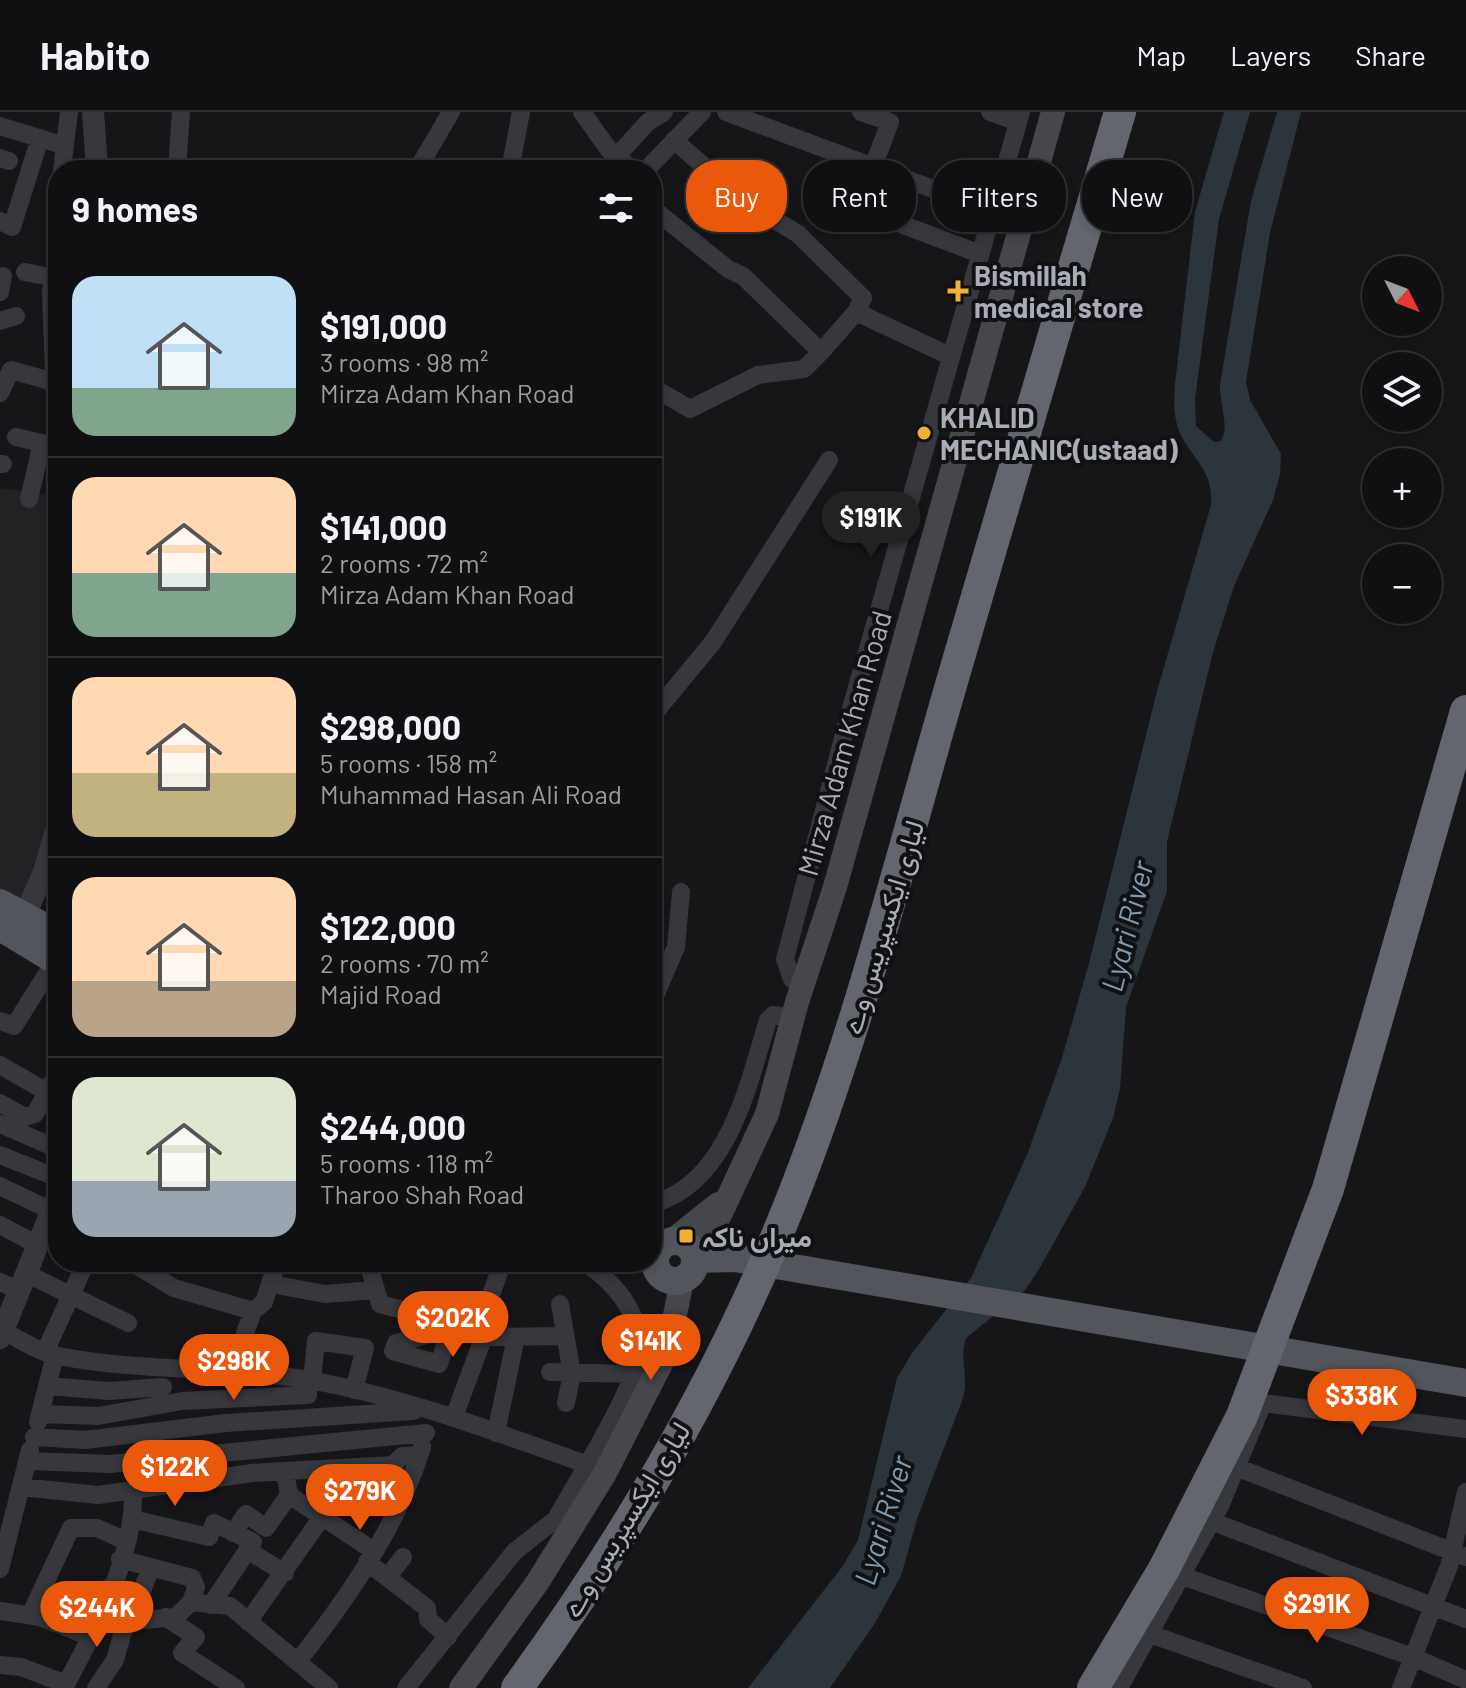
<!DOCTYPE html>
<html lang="en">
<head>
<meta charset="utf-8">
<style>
	body { margin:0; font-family:Barlow,Vazirmatn,sans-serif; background:#19191b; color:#f1f3f6; height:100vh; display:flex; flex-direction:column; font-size:30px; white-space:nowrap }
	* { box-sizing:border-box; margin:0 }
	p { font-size:26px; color:#9c9d9f }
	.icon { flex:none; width:44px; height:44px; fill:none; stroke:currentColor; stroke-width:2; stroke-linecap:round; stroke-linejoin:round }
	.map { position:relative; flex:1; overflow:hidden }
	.side { position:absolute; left:48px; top:48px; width:614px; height:1112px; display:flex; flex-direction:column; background:#101012; border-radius:32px; box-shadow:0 4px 12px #0003,0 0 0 2px #303032 }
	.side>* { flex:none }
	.hud { position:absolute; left:686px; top:48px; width:660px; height:72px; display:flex; gap:16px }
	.needle { width:52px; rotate:132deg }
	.fabs { position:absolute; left:1362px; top:144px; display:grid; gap:16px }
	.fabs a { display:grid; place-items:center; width:80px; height:80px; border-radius:50%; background:#101012; box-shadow:0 4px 12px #0003,0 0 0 2px #303032; font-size:40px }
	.price { position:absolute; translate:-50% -68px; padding:0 18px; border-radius:28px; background:#ea580c; color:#fff; font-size:26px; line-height:52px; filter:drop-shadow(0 2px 4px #0008) }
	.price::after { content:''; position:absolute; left:50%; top:48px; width:24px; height:18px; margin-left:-12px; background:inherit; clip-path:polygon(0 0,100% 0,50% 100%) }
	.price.active { background:#222; color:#fff }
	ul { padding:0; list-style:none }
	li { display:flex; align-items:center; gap:24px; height:200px; padding:0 24px }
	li+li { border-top:2px solid #303032 }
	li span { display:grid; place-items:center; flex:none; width:224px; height:160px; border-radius:24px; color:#555 }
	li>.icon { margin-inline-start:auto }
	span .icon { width:96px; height:96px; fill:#fffc; stroke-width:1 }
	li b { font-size:34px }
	h2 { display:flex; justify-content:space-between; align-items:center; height:96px; padding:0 24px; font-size:34px }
	.chip { padding:0 28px; border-radius:32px; background:#101012; box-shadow:0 4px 12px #0003,0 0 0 2px #303032; font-size:28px; line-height:72px }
	.chip.active { background:#ea580c; color:#fff }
	header { display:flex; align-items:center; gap:48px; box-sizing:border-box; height:112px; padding:0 40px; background:#101012; border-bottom:2px solid #303032 }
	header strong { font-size:38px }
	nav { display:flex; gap:44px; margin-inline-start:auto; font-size:28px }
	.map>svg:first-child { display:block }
	.built { fill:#222225 }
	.water { fill:#2c353c }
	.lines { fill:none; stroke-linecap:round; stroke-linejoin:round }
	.minor { stroke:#37383d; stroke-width:18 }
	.tertiary { stroke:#37383d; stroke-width:22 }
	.secondary { stroke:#45474d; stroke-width:24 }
	.primary { stroke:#53555c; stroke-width:28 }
	.motorway { stroke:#63666e; stroke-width:32 }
	.poi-dot { fill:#f2b134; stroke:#111113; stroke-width:3 }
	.labels { text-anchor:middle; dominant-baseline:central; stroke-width:8; stroke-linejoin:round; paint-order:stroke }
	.poi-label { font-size:28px; font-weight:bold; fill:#a8adb8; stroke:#111113; text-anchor:start }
	.street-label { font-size:28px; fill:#a8adb8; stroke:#111113 }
	.water-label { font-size:30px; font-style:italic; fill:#7f9bb3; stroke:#111113 }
</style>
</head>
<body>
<header>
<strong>Habito</strong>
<nav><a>Map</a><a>Layers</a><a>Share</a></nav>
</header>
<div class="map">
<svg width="1466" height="1576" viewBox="0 0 1466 1576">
	<rect width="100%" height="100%" fill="#161618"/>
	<path class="built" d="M0 376 58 384V712L20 810 0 799Z"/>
	<path class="water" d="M1224 0H1250L1219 107 1195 287 1196 314 1214 330 1221 329C1230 315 1219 290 1220 272L1251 89 1277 0H1301L1270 121 1246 270 1250 288 1281 342 1280 362 1273 388 1234 474 1213 540 1167 730V779L1126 895 1120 977 1113 1006 1085 1075 1038 1159 1025 1178 966 1226C959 1246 969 1265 963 1286L917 1407 901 1464 875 1511 830 1576H748L842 1455 858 1428 897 1266 912 1241 971 1166 1027 1043 1062 946 1089 851 1157 579 1211 393C1213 358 1196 352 1181 323 1173 307 1174 289 1175 272L1195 100Z"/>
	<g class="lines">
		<path class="minor" d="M582 0 609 38 633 58
			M726 0 992 99
			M861 0 890 10 873 55
			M990 0 1018 10
			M0 14 62 33
			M674 28 741 87 798 122 863 186 856 200 950 244
			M841 43 827 84 980 142
			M617 44 648 10 664 0
			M0 46 9 49
			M62 58 69 0
			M177 58 181 0
			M417 58 451 0
			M510 58 521 0
			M646 58 702 0
			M652 96 728 157 743 164 821 240 856 200
			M0 109 12 115 40 26
			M58 136 51 180 58 364
			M25 160 54 166
			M0 180 3 164
			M0 209 16 204
			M652 275 690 297 758 263 804 257 821 240
			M0 281 11 258 54 270
			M16 325 54 334
			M652 346 654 347
			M0 352H3
			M29 387 42 331
			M652 604 713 530 829 348
			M803 871 792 867 785 847 848 607 1021 0
			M652 891 676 835 681 780
			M0 909 14 914 55 849
			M0 953 47 980
			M0 991 25 1005 35 1002 58 960
			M0 1012 58 1037
			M0 1043 58 1066
			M0 1074 52 1099
			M652 1092C728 1072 748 973 768 908L773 903 793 906
			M0 1113 38 1133
			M131 1150 174 1176 253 1199
			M373 1150 370 1157 380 1192 440 1208 454 1207
			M27 1162 128 1211
			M0 1170 20 1179
			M271 1172 325 1182 375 1178
			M560 1192 572 1262 566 1291
			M450 1217 396 1231 393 1239 439 1252 454 1207 489 1188 503 1150
			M5 1220C21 1228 37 1239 54 1243 139 1261 228 1253 314 1269 408 1286 497 1321 586 1352
			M485 1221 493 1225 564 1224
			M243 1231 276 1236
			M45 1240 86 1150
			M241 1257 245 1221 253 1199 264 1190 277 1150
			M550 1260 631 1262
			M312 1268 316 1229 365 1236 354 1278
			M47 1274 109 1279 163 1275
			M40 1302 98 1304 182 1289 308 1283V1268
			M454 1305 485 1221 483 1194
			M38 1310 55 1243
			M496 1321 516 1225
			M34 1325 85 1328 226 1311 414 1299
			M28 1349 110 1352 426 1321
			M1236 1355 1466 1445
			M285 1359 289 1383 374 1439
			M21 1375 98 1383 252 1361 393 1353 402 1344 419 1343
			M360 1392 382 1354
			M132 1407 209 1425 214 1411 253 1430 211 1493
			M556 1407C576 1370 640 1272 639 1235 639 1198 613 1169 584 1150
			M1211 1409 1466 1507
			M233 1421 246 1402 266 1416 289 1383
			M247 1438 285 1461
			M120 1447 192 1466 196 1475 191 1490
			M367 1450 427 1496 428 1507 448 1525
			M0 1457 30 1338
			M1182 1464 1413 1545 1466 1568
			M388 1465 403 1445
			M111 1474 140 1484 151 1455
			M45 1476 78 1493
			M0 1499 40 1505 91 1525
			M30 1503 71 1416H97L126 1429
			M165 1505 196 1525 182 1541 236 1576
			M248 1510 322 1405
			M98 1512 176 1505 191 1490 230 1494 329 1576
			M1150 1522 1303 1576
			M298 1549C348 1486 399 1412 422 1335
			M0 1553 21 1555 66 1572
			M64 1576C94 1520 135 1445 133 1380
			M96 1576 115 1548 126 1509
			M406 1576 514 1440 556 1407 565 1408
			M1119 1576 1220 1394 1263 1291 1466 1317
			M1401 1576 1449 1454 1466 1380"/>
		<path class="tertiary" d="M93 0 97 58
			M18 819 44 760 58 712
			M0 1226 58 1083"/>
		<path class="secondary" d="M673 1128 718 1092
			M695 1144 720 1103 767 1002 797 890 835 775 1053 0
			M461 1576 537 1471 604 1363 668 1238 682 1168"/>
		<path class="primary" d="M0 791 58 822
			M0 815 58 850
			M655 1149a20 20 0 1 1 40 0a20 20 0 1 1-40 0Z
			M695 1147 735 1146 1466 1271"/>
		<path class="motorway" d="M517 1576C625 1428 721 1264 789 1094 862 911 907 720 963 532 1015 355 1067 177 1120 0
			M1093 1576 1164 1457 1242 1304 1328 1077 1466 599"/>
	</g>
	<g class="poi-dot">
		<path d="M954 167h8v8h8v8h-8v8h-8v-8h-8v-8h8z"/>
		<circle cx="924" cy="321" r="8"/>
		<rect x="678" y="1116" width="16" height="16" rx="4"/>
	</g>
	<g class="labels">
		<g class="poi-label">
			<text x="974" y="163">Bismillah<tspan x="974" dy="32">medical store</tspan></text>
			<text x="940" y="305">KHALID<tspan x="940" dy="32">MECHANIC(ustaad)</tspan></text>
			<text x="702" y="1124">میراں ناکہ</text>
		</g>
		<g class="street-label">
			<text transform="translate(844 631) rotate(-74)">Mirza Adam Khan Road</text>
			<text transform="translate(882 815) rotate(-73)">لیاری ایکسپریس وے</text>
			<text transform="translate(625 1407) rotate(-59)">لیاری ایکسپریس وے</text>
		</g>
		<g class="water-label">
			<text transform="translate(1126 814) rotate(-76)">Lyari River</text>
			<text transform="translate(882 1408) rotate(-73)">Lyari River</text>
		</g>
	</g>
</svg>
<div class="fabs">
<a><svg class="needle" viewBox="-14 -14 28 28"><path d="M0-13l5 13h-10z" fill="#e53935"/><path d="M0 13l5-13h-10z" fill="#9c9d9f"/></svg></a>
<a><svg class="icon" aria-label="layers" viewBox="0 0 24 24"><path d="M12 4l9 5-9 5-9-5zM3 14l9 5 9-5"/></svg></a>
<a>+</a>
<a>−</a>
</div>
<b class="price active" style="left:871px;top:447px">$191K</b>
<b class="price" style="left:453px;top:1247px">$202K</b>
<b class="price" style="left:651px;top:1270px">$141K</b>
<b class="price" style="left:234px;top:1290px">$298K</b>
<b class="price" style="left:1362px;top:1325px">$338K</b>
<b class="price" style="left:175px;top:1396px">$122K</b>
<b class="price" style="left:360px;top:1420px">$279K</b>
<b class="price" style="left:1317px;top:1533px">$291K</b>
<b class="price" style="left:97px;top:1537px">$244K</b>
<div class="hud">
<a class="chip active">Buy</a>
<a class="chip">Rent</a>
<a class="chip">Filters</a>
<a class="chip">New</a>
</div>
<section class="side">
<h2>9 homes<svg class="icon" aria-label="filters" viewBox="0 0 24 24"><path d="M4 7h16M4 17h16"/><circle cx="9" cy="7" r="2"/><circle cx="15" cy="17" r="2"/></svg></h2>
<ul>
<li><span style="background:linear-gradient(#bfe0f5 70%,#7fa58c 0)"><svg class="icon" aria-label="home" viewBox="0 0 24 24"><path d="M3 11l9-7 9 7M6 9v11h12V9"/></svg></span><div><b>$191,000</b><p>3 rooms · 98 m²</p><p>Mirza Adam Khan Road</p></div></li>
<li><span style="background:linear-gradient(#ffd9b3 60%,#7fa58c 0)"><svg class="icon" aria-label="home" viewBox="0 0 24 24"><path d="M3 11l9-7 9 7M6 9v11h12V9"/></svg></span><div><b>$141,000</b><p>2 rooms · 72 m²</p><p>Mirza Adam Khan Road</p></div></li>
<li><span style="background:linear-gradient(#ffd9b3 60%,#c2b280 0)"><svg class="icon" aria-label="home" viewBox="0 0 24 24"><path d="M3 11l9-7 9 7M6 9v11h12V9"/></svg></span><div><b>$298,000</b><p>5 rooms · 158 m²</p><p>Muhammad Hasan Ali Road</p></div></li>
<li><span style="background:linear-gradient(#ffd9b3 65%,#b9a48a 0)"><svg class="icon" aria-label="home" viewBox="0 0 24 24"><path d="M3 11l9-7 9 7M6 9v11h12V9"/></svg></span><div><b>$122,000</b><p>2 rooms · 70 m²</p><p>Majid Road</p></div></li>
<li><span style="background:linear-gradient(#dfe7d0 65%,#9aa5b1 0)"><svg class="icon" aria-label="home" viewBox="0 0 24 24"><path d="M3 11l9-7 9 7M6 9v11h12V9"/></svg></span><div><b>$244,000</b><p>5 rooms · 118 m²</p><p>Tharoo Shah Road</p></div></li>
</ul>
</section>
</div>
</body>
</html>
